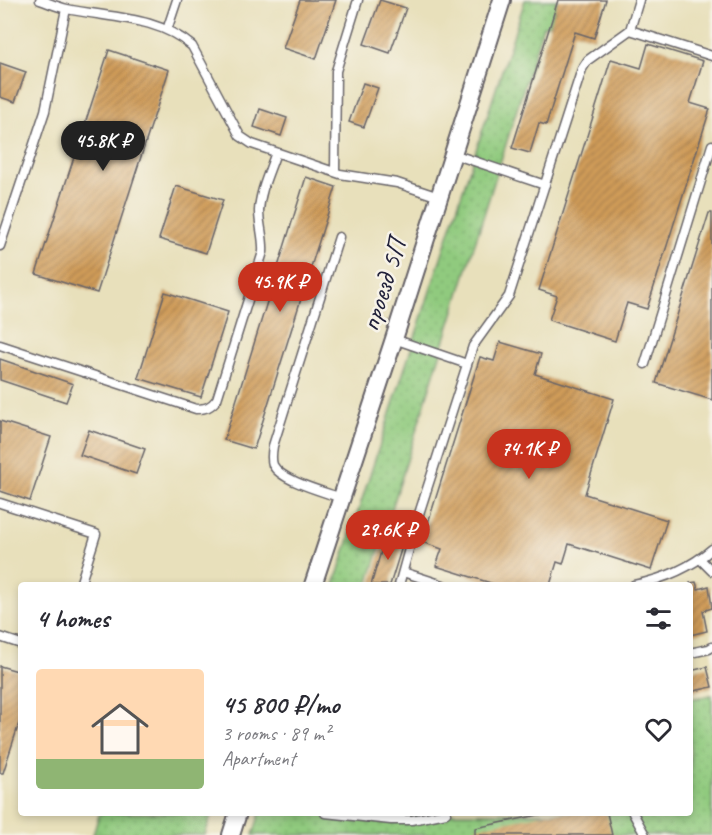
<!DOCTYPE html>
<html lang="en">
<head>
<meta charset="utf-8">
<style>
	body { margin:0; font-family:Caveat,sans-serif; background:#f7f7f7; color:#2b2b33; height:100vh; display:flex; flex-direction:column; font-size:22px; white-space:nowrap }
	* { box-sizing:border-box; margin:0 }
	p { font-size:20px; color:#7c7c81 }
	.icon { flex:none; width:33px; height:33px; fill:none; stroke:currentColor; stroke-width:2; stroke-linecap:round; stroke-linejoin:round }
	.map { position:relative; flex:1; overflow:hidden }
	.drawer { position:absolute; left:18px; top:582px; width:675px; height:234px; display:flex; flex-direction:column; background:#fff; border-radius:6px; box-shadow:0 3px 9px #0003 }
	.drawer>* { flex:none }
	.price { position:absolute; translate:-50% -51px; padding:0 14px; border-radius:21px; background:#c8321e; color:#fff; font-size:20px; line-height:39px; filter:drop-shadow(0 2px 3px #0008) }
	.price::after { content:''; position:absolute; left:50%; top:36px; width:18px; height:14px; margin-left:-9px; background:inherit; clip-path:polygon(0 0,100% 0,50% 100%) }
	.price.current { background:#222; color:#fff }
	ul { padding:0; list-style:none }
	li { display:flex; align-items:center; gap:18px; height:150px; padding:0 18px }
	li+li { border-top:2px solid #e1e1e2 }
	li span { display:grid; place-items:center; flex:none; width:168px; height:120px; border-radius:6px; color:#555 }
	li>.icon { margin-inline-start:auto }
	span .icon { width:72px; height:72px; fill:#fffc; stroke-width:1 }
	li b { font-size:26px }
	h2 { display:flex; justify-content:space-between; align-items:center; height:72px; padding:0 18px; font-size:26px }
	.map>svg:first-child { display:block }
	.grass { fill:url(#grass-dots); stroke:#59765c; stroke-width:1.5 }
	.building { fill:url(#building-hatch) }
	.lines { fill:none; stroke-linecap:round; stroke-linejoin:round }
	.service-casing { stroke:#676468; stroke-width:11 }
	.minor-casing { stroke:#676468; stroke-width:20 }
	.service { stroke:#fff; stroke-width:8 }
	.minor { stroke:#fff; stroke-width:16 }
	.labels { text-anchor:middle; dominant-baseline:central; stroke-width:5; stroke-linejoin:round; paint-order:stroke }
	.street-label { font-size:28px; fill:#22223b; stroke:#f7f3e8 }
</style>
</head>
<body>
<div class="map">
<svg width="712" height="835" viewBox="0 0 712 835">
	<defs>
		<pattern id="grass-dots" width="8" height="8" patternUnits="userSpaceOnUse" patternTransform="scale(1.5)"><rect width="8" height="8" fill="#90ca7e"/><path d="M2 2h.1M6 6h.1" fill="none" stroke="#7cad6e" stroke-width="1.8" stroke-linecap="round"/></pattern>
		<pattern id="building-hatch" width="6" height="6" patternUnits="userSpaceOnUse" patternTransform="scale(1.5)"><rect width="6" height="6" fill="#cf9b59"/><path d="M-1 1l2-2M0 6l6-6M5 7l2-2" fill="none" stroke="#a87e4b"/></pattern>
	</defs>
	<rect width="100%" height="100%" fill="#f7f3e8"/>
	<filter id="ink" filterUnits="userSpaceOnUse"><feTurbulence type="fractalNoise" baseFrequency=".0167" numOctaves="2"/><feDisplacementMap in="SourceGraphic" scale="12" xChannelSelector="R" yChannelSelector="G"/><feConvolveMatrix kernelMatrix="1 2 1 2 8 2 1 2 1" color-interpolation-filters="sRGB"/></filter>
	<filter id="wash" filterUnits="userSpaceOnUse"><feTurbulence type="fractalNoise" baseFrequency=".008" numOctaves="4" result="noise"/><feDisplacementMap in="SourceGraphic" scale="24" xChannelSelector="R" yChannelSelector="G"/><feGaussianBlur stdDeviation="1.35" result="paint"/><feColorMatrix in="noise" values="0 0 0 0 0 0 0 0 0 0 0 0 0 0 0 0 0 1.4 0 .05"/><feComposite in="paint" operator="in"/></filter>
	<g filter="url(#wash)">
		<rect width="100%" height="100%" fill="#e8e0bb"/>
		<path class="grass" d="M525 0H558L550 24 543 26 368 585H334Z
			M712 695V835H253L260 813H690V699Z
			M103 813H212L205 835H93L99 815Z"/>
		<g id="blocks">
			<path class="building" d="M300 0H336L316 59 283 48Z
				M380 0 406 8 390 53 364 44Z
				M558 0H606L594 38 575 32 546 125 539 123 530 153 512 148Z
				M648 44 703 61 690 103 710 109 647 309 627 303 615 341 549 320 557 296 539 290 611 59 641 68Z
				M109 50 169 70 97 293 36 274Z
				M0 63 26 72 15 102 0 97Z
				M363 83 378 88 364 127 349 122Z
				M260 109 287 118 281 136 254 127Z
				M306 177 336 187 254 449 224 440Z
				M176 186 223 200 206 253 159 239Z
				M709 213H712V400L656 383Z
				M165 292 228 312 201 397 138 378Z
				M500 342 541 354 535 374 614 399 585 494 667 520 651 570 569 544 563 564 557 562 550 585H497L436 566 442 549 422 542 480 357 494 361Z
				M0 359 73 384 66 402 0 380Z
				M0 421 51 437 30 501 0 491Z
				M89 430 145 449 136 474 80 455Z
				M386 535 404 540 390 585H371Z
				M696 582 698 589 709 586 712 608 703 611 707 631 690 635V583Z
				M0 666 21 672V717L3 773H0Z
				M707 667 712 687 690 692V671Z
				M548 813H607L612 835H475V828Z"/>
		</g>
	</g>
	<g filter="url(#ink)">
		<use href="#blocks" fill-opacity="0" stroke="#676468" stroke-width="1.5"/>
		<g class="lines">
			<g class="service-casing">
				<path id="service" d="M40 0C49 3 58 7 67 9 110 18 157 16 192 46L240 136 252 144 340 174 397 183 439 197
					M167 30 177 0
					M630 30 639 0
					M453 154 545 185
					M335 172 336 71 358 0
					M339 237 273 446C272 452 271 459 273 465 281 481 325 492 341 498
					M0 246 45 111 66 9
					M394 339 467 364
					M0 345 196 409C206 409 211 407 217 399L263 252C264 238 259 225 259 211 260 190 270 171 276 152
					M645 364 712 145
					M0 503 96 534 80 585
					M700 559 712 571
					M403 572 443 585
					M399 585 417 520 473 346 509 296 582 69 588 60 630 30 712 56
					M634 585C664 579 689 569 712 549
					M0 637 21 644
					M690 653 709 649 712 647
					M325 813 391 820H412L446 813
					M633 813 645 835"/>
			</g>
			<g class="minor-casing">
				<path id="minor" d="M313 585 394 339 502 0
					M231 835 238 813"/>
			</g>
			<use href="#service" class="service"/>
			<use href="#minor" class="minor"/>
		</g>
	</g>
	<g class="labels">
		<g class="street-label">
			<text transform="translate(383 285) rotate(-72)">проезд 5П</text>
		</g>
	</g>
</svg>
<b class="price current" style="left:103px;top:172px">45.8K ₽</b>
<b class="price" style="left:280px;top:313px">45.9K ₽</b>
<b class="price" style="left:529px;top:480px">74.1K ₽</b>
<b class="price" style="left:388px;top:561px">29.6K ₽</b>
<section class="drawer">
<h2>4 homes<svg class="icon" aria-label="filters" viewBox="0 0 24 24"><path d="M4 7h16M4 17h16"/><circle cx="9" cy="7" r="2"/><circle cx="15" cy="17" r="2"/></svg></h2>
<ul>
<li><span style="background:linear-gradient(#ffd9b3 75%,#8fb573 0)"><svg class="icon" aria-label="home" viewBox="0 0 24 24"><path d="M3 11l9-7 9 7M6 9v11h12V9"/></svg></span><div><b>45 800 ₽/mo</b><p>3 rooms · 89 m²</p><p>Apartment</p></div><svg class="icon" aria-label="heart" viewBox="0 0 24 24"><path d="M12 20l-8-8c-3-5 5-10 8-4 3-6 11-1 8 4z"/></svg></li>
</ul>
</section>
</div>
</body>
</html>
